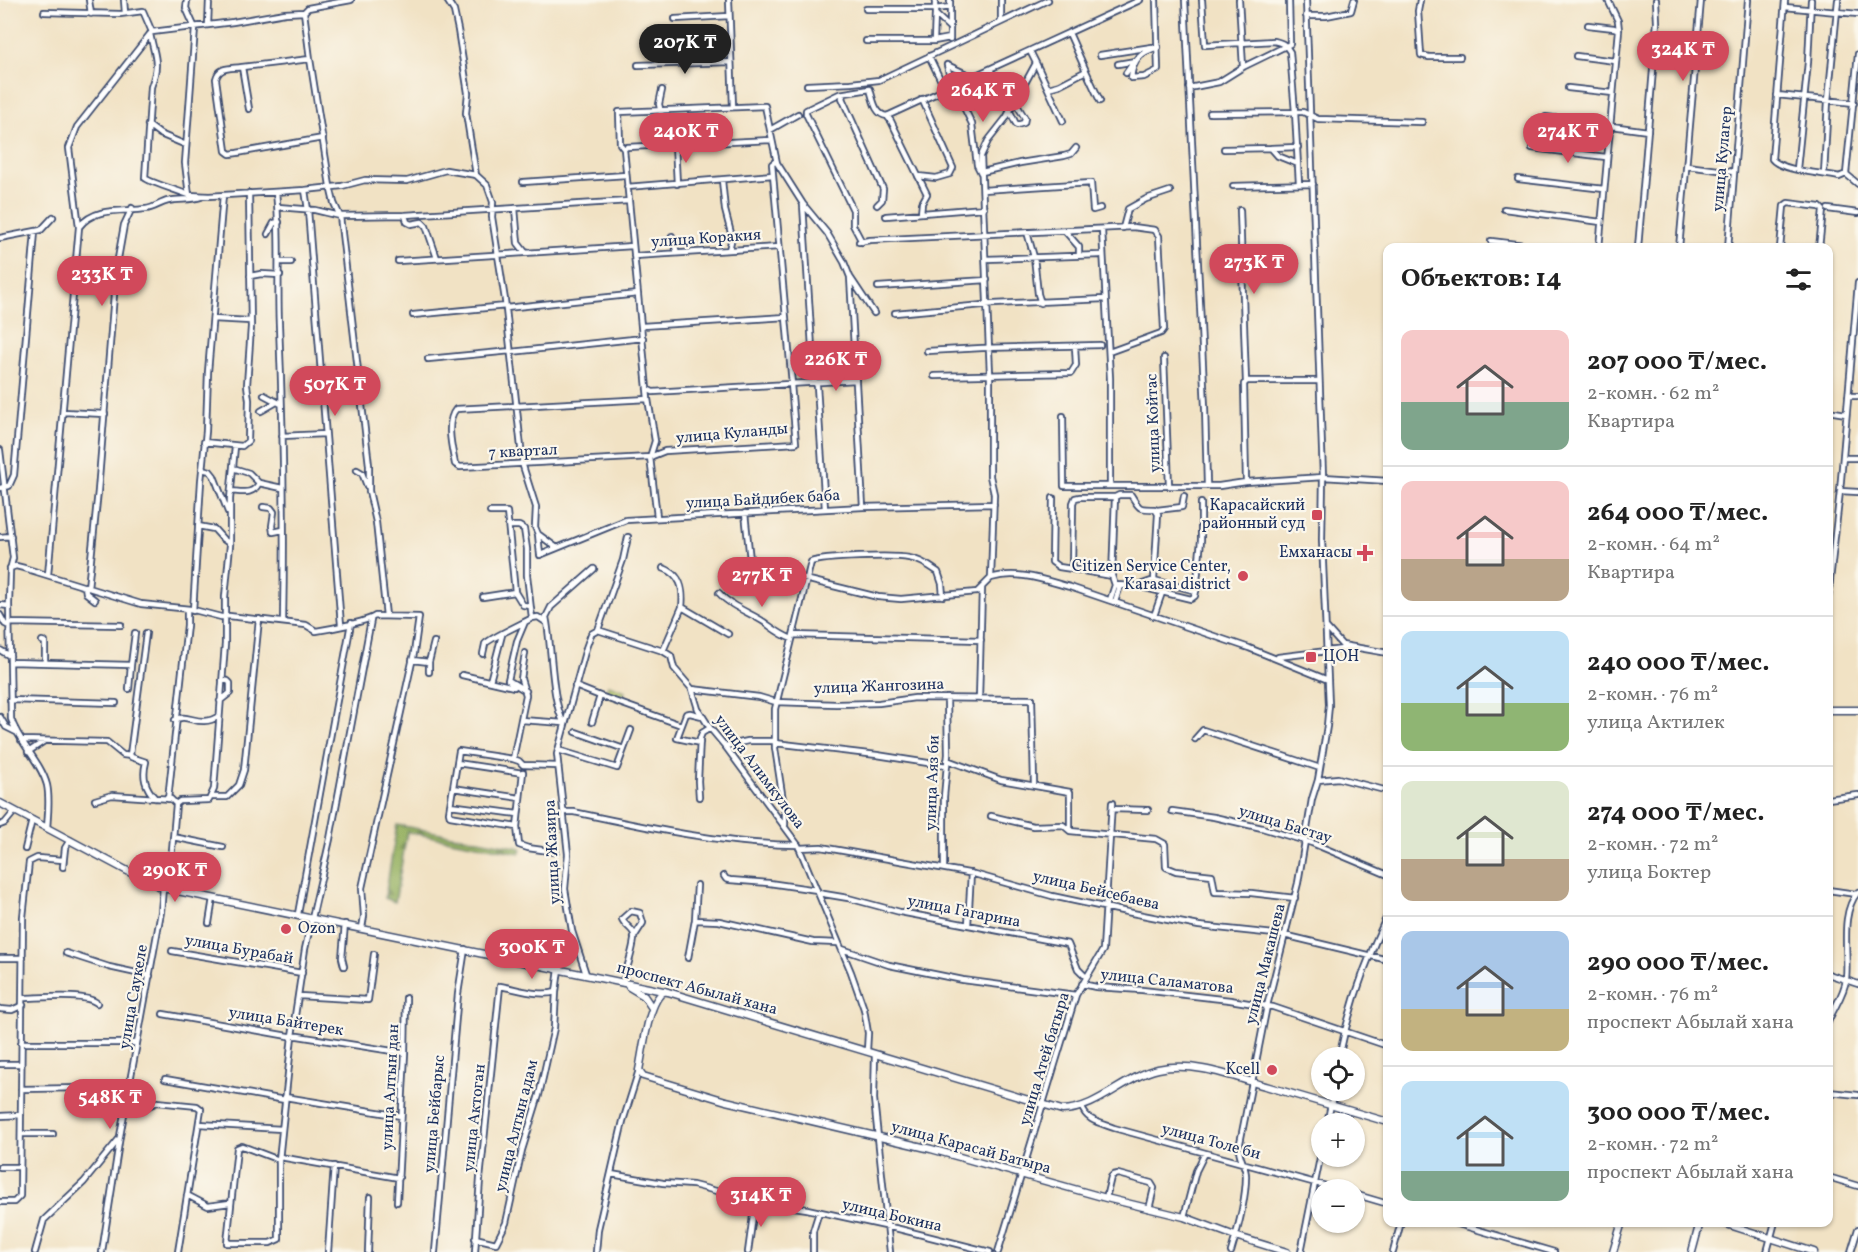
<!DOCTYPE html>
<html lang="ru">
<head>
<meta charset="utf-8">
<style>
	body { margin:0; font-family:Vollkorn,serif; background:#f2f2f2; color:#222; height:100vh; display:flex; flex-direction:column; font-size:22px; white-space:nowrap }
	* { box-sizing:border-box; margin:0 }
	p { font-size:20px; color:#767676 }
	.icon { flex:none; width:33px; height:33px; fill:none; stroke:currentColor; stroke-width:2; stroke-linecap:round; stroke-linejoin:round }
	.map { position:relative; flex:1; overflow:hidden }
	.drawer { position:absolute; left:1383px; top:243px; width:450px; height:984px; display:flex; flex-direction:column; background:#fff; border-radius:12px; box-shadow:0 2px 4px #0004 }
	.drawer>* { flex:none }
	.controls { position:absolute; left:1311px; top:1047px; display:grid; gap:12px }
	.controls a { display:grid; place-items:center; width:54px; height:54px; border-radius:50%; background:#fff; box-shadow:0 2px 4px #0004; font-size:30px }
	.price { position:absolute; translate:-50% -51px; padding:0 14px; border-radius:21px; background:#d1495b; color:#fff; font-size:20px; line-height:39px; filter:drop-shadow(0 2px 3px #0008) }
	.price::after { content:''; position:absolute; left:50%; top:36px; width:18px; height:14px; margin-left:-9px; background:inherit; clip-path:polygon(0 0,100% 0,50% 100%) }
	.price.active { background:#222; color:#fff }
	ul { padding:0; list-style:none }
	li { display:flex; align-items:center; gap:18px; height:150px; padding:0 18px }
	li+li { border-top:2px solid #e0e0e0 }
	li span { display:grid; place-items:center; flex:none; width:168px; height:120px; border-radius:12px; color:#555 }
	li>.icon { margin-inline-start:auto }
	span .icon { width:72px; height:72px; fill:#fffc; stroke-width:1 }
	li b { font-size:26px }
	h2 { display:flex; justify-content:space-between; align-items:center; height:72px; padding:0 18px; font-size:26px }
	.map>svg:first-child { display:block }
	.forest { fill:url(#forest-firs); stroke:#5a7262; stroke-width:1.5 }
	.pitch { fill:#c3d274; stroke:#6f8069; stroke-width:1.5 }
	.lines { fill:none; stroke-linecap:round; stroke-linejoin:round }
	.minor-casing { stroke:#3b4a6d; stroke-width:8 }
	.major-casing { stroke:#3b4a6d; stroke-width:9 }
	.minor { stroke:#fff; stroke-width:4.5 }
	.major { stroke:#fff; stroke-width:6 }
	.poi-dot { fill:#d1495b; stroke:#fbf7ec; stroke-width:2 }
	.labels { text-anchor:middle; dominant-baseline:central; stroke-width:4.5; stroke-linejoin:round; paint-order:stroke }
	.street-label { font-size:16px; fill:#1b2f5e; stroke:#fbf7ec }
	.poi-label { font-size:16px; fill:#1b2f5e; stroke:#fbf7ec; text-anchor:end }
</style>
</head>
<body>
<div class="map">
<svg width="1858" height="1252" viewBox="0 0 1858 1252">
	<defs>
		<pattern id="forest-firs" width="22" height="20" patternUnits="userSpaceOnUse" patternTransform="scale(1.5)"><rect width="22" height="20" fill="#9ab466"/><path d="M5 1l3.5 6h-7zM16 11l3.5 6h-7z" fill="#7d9357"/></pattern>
	</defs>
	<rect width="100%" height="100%" fill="#fbf7ec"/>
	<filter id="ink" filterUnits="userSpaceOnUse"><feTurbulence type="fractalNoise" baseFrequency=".0167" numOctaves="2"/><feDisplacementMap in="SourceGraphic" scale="12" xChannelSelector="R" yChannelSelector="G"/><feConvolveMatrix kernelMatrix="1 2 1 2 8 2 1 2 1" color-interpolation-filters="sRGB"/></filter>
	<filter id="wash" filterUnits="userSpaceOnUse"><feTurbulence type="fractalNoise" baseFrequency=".008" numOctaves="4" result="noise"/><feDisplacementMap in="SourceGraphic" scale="24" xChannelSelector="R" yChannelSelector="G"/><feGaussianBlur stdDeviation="1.35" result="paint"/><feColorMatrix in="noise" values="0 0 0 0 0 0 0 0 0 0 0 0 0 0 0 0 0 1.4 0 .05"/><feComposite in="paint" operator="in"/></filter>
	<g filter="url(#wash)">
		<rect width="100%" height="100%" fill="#f1e2c4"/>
		<path class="forest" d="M397 825 521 848 520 853 407 832 395 902 385 898Z"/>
		<path class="pitch" d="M608 685 625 691 622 701 605 694Z"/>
	</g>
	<g filter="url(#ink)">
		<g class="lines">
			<g class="minor-casing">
				<path id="minor" d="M89 0 91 14
					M124 0 125 13
					M187 0 186 8 195 28 185 163 189 195 209 196 305 190 308 210 341 625
					M351 0 308 8 304 12 310 59 330 186 334 203 340 216 369 465V491L376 522 386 616
					M447 0 454 11 458 30 468 93 466 113 476 175 487 185 493 202 492 217 505 300 523 466 536 507 535 527 538 534 540 555 626 520 863 507 994 504
					M729 0 733 107
					M935 0V14L950 28
					M1156 0 1158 70 1144 77 1131 78C1133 59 1141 52 1158 47
					M1185 0 1205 407 1207 485
					M1202 0 1205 45 1274 41C1283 43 1286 45 1290 52L1295 112 1210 113
					M1239 0 1243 67
					M1420 0 1418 11 1421 55 1429 57H1460
					M1785 0 1772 159C1781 171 1823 173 1839 177L1846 174 1858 184
					M1785 7 1858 14
					M866 9H935L950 7
					M44 12 120 14 143 11 152 32
					M1306 16H1326L1351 11 1354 0
					M675 19 729 16
					M1001 21V0
					M208 25 209 0
					M1588 25 1614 28 1619 30
					M1069 33 1086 71
					M150 34C155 58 160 62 151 87L145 178C149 182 179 191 189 195
					M950 40V0
					M866 41H934L950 38
					M934 41 935 14
					M1100 55 1152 47
					M929 56 945 89
					M1576 56 1615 61
					M1036 63 1063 121
					M1118 64 1135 61
					M638 65 731 62
					M947 65 973 77
					M947 65 952 86
					M242 67C231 69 219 66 216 79L226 151 230 154 237 153 323 138
					M990 69 1015 122 1017 125 1024 123 1025 118 1015 102
					M1126 73 1133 63
					M807 85 851 83 879 80 1048 0
					M953 85 972 124 977 165 981 173
					M1048 88 1059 85 1086 71 1100 101
					M1189 88 1219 82 1243 67 1290 44 1289 0
					M1568 88 1613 93
					M662 90 659 104 668 145
					M843 95 842 98 883 189 882 200 877 205
					M1777 95 1854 103
					M249 109 242 67 310 59
					M887 116 891 121 927 194 922 203 921 213
					M1546 117 1648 131
					M148 125 160 134 186 145
					M770 130 798 114
					M675 144 677 184
					M1271 148 1298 147
					M1532 148 1606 157
					M624 149 627 147 771 140
					M1224 149 1271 148 1278 156 1298 164
					M776 161 772 164 792 384
					M1687 166 1734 172
					M1797 169 1808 62 1811 0
					M982 172 1020 163 1064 156 1071 154 1076 148
					M1824 174 1828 101 1838 0
					M1846 174 1858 54
					M918 176 936 178 950 174 953 168 922 99
					M1518 179 1604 189
					M722 180 725 210 732 237 729 250
					M523 182 626 175
					M1299 184 1295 112H1303L1318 119 1422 122
					M1233 186 1313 184
					M627 187 773 175
					M305 190 342 186 365 180 407 181 446 170 476 175
					M983 190 1091 183 1093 210 1100 208
					M276 192C281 237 277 280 279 325 283 423 285 523 283 622
					M803 205 814 379 817 386 825 509
					M278 207 315 210 340 216 405 215
					M515 208 518 243 525 252
					M1504 209 1601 222
					M1828 209 1858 213
					M1240 210 1246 382
					M886 216 984 208
					M79 227 69 148 77 127 150 34 152 32 233 22 285 13 304 12
					M1123 228 1128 209 1146 199 1170 191
					M1102 230 1110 378V486
					M1065 231 1079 247V255
					M1027 232 1034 257 1038 294 1041 303
					M268 234 274 223 279 222
					M672 236 677 253
					M0 238 41 230 53 217
					M1491 241 1549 248
					M859 242 870 240 1133 227 1155 230 1159 236 1164 329 1161 333 1109 352
					M862 242 853 225V210L806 114V110L839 94 870 89C873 99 875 115 887 116L1140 0
					M1599 248 1619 30 1618 21 1608 0
					M1638 248 1657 22 1656 0
					M1679 248 1701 0
					M1728 248 1748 0
					M1780 248 1784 206 1788 203 1820 207 1823 210 1819 248
					M634 256 779 247
					M437 258 426 226 422 222 411 224 407 222 405 215 629 201
					M986 259 1100 255
					M398 261 633 246
					M280 262H291
					M250 276 261 274 280 275
					M850 277 863 507
					M878 287 987 280
					M506 308 638 294
					M895 313 994 304 1105 299
					M413 315 506 306
					M213 319 250 321
					M642 326 786 317
					M927 351 982 348 1100 345
					M511 352 643 338
					M1164 358 1169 486
					M428 359 511 351
					M934 376 1071 373 1076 365 1075 346
					M791 384 796 443 665 451 650 457 460 467 455 464C452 448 445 422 456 409L648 399 624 149 620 144 619 112 765 106 777 163 803 204 827 233 844 262 850 277 874 313
					M647 389 653 392 856 380
					M264 395 281 404
					M1848 396H1858
					M648 399 655 441 650 457 657 517
					M261 411 275 403
					M1828 411 1846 414
					M63 412 105 414
					M1063 416 1064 486H1219L1246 482 1244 384 1247 381H1319
					M282 436 325 434
					M204 442 242 446 248 441 249 400 247 385 251 327 249 193
					M0 450 13 558 10 570 9 604 11 719C19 743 41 762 47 785 50 799 48 814 47 828
					M1843 458H1858
					M233 468 249 473 259 483 282 488
					M202 469 210 471 214 476 228 512
					M357 470 362 473 367 486
					M1246 482 1323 477 1388 481
					M0 488 9 486 14 475 35 232
					M231 491C243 492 253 495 259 483
					M1840 491 1858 492
					M1119 495H1131C1140 509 1137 509 1155 509L1158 514 1154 580 1137 586 1115 585 1112 576 1115 497Z
					M1053 498 1052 562 1059 567 1072 569
					M263 507 271 508 274 512 272 526 273 532 283 530
					M1157 510 1182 507 1184 496
					M490 512H507L515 592 523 605 530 606
					M745 513 750 560 760 566 809 580 878 597 901 599 977 592 991 578
					M198 526 214 529 223 539 230 544
					M509 526H519L524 529 527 549V575L532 618
					M538 534 557 548
					M0 537 11 536
					M10 568 16 566 24 568 141 604 190 609 221 617 229 616 306 625 316 631C329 629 366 622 375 616L419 617 414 653 362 888 364 916 362 928
					M663 568C681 574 684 589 682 607
					M48 575 79 227C95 206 123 212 146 209 154 208 160 203 168 201 179 198 190 201 201 197
					M1112 576 1072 569 1073 503 1075 498 1080 497H1115
					M991 578 994 494 990 476V374L981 156 988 141 1006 118 1036 63 1030 51
					M991 578C1017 570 1044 580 1070 587L1249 648 1328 680
					M1154 580 1196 591 1201 540V503
					M85 586 86 593 95 600
					M1137 586 1191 599 1195 596 1196 591
					M88 588 98 491 116 270 124 225 132 208
					M719 593C731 607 749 612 764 622 774 629 779 634 792 639
					M483 597 515 592
					M1828 598 1840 491 1858 283
					M1110 600 1115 585
					M1115 602 1120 586
					M0 605 9 606
					M193 611 201 481 206 431 208 372 223 195
					M0 615 5 624 9 626
					M1154 616 1162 593
					M525 622 517 641 508 680 526 691
					M9 623 121 625
					M1326 627 1342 645 1388 653
					M598 630 623 560 628 537
					M146 633 130 755 131 757 146 762C142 777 145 787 155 798
					M793 635 981 640
					M42 641 45 642V662
					M0 650 10 656
					M663 651 682 607 728 634
					M525 653 521 679 526 695 513 759 519 761 523 765 558 766
					M483 654C483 653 485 645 485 644 488 639 524 623 532 618L538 617 547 623
					M1278 657 1351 648
					M412 660 429 662 434 642
					M10 662 131 665 135 633
					M429 662V672
					M462 675 514 687
					M490 681 502 635
					M575 686 600 696 592 722
					M129 689 131 665
					M692 689 759 697 776 702 836 704 879 703 915 698 1032 699 1034 784
					M600 696 681 725
					M979 699 982 588
					M10 700 116 703
					M220 701 230 693V683L228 681 222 680
					M0 717 6 727 16 732
					M175 720C188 712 199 729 219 716
					M521 720 564 723
					M564 723C551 701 552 645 546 617L551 607 594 569
					M576 732 624 749
					M1195 739 1203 730 1320 768
					M21 740 107 742 123 755 131 756
					M700 743 677 738 686 714 690 713 702 716
					M775 743 877 755 947 766
					M725 746 748 741H775
					M558 750 617 768 631 730
					M28 752 43 742
					M947 760 1001 780 1070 792V829
					M457 763 459 751 513 759
					M523 772 517 827 519 845 528 848 556 852
					M1318 780 1338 778 1388 791
					M453 788 520 798
					M212 797H227L239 785 244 770 259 619
					M699 797 698 781 700 738 702 733 710 728
					M168 799 187 625V609
					M1828 799 1858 795
					M95 800 112 795 171 799 176 804
					M176 804 180 801 209 800 214 789 225 644V597L230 545V499L235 446
					M450 805 518 814
					M1112 809 1148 810
					M1172 811 1214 817 1262 828 1312 843 1388 875
					M565 812H574C644 827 727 845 798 845
					M991 816 1033 826 1063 825 1070 831 1156 839 1165 844 1166 867 1176 871 1212 875 1215 892 1251 893 1295 898
					M0 825 5 823 15 811
					M785 825V813L775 748V709L811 562C824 557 894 555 909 558 918 559 931 567 938 572L942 584 943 596
					M517 827 450 816 449 812 457 763 523 773
					M173 837 223 847
					M799 848 821 847 974 874 1052 896 1127 912 1199 926 1284 935 1388 960
					M25 849 32 820
					M63 867 65 848 70 840
					M944 868V797L948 754 947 698
					M724 876 726 879 730 880 769 883 817 890
					M1828 890 1856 894
					M818 893 848 898 900 912 1068 944 1078 969 1086 977
					M298 914 351 623
					M695 920 719 921 813 942 838 943
					M209 923 213 898
					M968 925 971 873
					M842 949 889 965 963 980 1076 995
					M172 951 302 973
					M66 953 109 967 150 976
					M0 958H23
					M688 958 695 920 697 885
					M344 966 342 958 345 924
					M586 974 572 931 565 889 568 854 557 754 586 648 591 634 598 630 663 651 671 656 674 668 692 689 698 709 710 728 725 746 798 845 851 972 864 1009 868 1033 867 1051
					M1828 974 1858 984
					M623 983C625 972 636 944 634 934 632 928 624 925 622 919L631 911 640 913 643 923 634 937
					M1082 984 1096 987 1142 990 1230 1000 1273 1007 1388 1046
					M299 996 368 1000 374 954
					M23 998C39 998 86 993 97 1003
					M0 1009 12 1010 23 1005
					M163 1014 288 1036H298L405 1053
					M1828 1022C1833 1009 1845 993 1846 979 1849 952 1839 914 1858 892
					M21 1043H137
					M875 1054 874 1099 890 1252
					M1339 1058C1349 1008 1366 960 1388 914
					M0 1064H21
					M165 1079 285 1100
					M21 1089 83 1088
					M1828 1092 1858 1095
					M285 1097 401 1116
					M126 1107H146L157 1102 197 1106 201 1109 178 1252
					M1082 1107C1086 1121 1101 1123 1114 1128L1341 1190
					M0 1116 21 1115
					M199 1124 282 1129
					M1327 1124 1334 1090
					M21 1132 22 1134H53
					M280 1157 399 1178
					M279 1160 242 1146 237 1148 227 1243H270L279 1239V1160L292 1036 305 949 330 839 371 620
					M0 1167H20
					M611 1174 663 1183 693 1185 755 1201 807 1209 899 1229 990 1252
					M1828 1177 1858 1186
					M1354 1194 1388 1204
					M187 1195 208 1206 230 1203
					M1106 1198 1111 1177 1113 1175 1118 1174 1151 1183 1154 1188 1149 1209
					M0 1202H14L20 1196 23 917 29 862 37 858 63 860
					M397 1202 405 1053 406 998
					M1184 1217 1196 1171 1205 1153
					M1451 1222 1554 1252
					M475 1238 496 1243 506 1223 522 1150 539 1095 554 1028 556 992
					M35 1252 44 1220 84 1182 119 1139
					M102 1252 120 1136 161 912 163 888 172 850 176 804
					M328 1252 334 1166
					M368 1252 370 1197
					M435 1252 458 994 465 949
					M475 1252 480 1179 500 986C518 989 539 997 556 992L559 969
					M596 1252 598 1229 623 1121 639 1070
					M748 1252 755 1201
					M813 1252V1231L819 1212
					M998 1252 1076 995 1103 950 1112 803
					M1231 1252C1238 1229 1246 1201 1246 1176 1246 1166 1239 1158 1239 1148L1267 1006 1298 883 1312 799 1318 780 1327 726 1329 705 1322 540 1323 477 1306 0
					M1301 1252 1322 1148
					M1393 1252 1401 1222
					M1767 1252 1775 1222
					M1851 1252 1858 1229"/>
			</g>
			<g class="major-casing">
				<path id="major" d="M1828 710H1858
					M0 803 135 875 163 888 668 992 1062 1110C1098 1109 1124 1077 1158 1069 1196 1061 1233 1077 1269 1087 1309 1099 1348 1110 1388 1122
					M629 987 644 996 652 1008
					M665 991C648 999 643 1052 639 1070L643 1076 726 1101 931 1149 1106 1198 1184 1217 1235 1236 1287 1252
					M1720 1222 1814 1252
					M1613 1252 1622 1222
					M1692 1252 1700 1222"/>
			</g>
			<use href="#minor" class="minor"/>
			<use href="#major" class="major"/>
		</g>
	</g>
	<g class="poi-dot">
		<rect x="1311" y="509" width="12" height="12" rx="3"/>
		<path d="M1362 544h6v6h6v6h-6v6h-6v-6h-6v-6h6z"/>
		<circle cx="1243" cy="576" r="6"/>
		<rect x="1305" y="651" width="12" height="12" rx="3"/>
		<circle cx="286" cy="929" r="6"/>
		<circle cx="1272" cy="1070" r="6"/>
	</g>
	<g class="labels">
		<g class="street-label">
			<text transform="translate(1723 159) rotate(-85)">улица Кулагер</text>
			<text transform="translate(706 239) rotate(-4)">улица Коракия</text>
			<text transform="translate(1154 423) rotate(-92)">улица Койтас</text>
			<text transform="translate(732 434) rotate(-5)">улица Куланды</text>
			<text transform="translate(523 452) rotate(-3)">7 квартал</text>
			<text transform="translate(763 500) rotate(-3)">улица Байдибек баба</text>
			<text transform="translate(879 687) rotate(-2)">улица Жангозина</text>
			<text transform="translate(759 772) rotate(53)">улица Алимкулова</text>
			<text transform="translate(933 783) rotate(-88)">улица Аяз би</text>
			<text transform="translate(1285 825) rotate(17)">улица Бастау</text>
			<text transform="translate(553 852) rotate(-93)">улица Жазира</text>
			<text transform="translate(1096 891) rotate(13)">улица Бейсебаева</text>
			<text transform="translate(964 912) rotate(11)">улица Гагарина</text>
			<text transform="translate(239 950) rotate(10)">улица Бурабай</text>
			<text transform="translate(1266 964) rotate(-76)">улица Макашева</text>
			<text transform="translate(1167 982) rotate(6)">улица Саламатова</text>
			<text transform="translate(697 989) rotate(15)">проспект Абылай хана</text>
			<text transform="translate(134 997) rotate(-80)">улица Саукеле</text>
			<text transform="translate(286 1022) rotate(9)">улица Байтерек</text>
			<text transform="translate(1045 1059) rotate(-73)">улица Атей батыра</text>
			<text transform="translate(391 1087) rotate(-87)">улица Алтын дан</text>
			<text transform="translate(435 1114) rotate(-85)">улица Бейбарыс</text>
			<text transform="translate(475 1118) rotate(-84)">улица Актоган</text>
			<text transform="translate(517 1126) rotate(-76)">улица Алтын адам</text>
			<text transform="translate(1211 1142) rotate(15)">улица Толе би</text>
			<text transform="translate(971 1148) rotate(15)">улица Карасай Батыра</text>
			<text transform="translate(892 1216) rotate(13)">улица Бокина</text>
		</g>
		<g class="poi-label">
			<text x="1305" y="506">Карасайский<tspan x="1305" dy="18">районный суд</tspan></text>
			<text x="1352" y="553">Емханасы</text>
			<text x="1231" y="567">Citizen Service Center,<tspan x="1231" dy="18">Karasai district</tspan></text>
			<text x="1323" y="657" text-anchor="start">ЦОН</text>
			<text x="298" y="929" text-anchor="start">Ozon</text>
			<text x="1260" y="1070">Kcell</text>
		</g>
	</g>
</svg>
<div class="controls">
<a><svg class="icon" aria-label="locate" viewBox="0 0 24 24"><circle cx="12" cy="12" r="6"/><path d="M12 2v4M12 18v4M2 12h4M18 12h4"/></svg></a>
<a>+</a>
<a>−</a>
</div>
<b class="price active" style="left:685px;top:75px">207K ₸</b>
<b class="price" style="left:1683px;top:82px">324K ₸</b>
<b class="price" style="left:983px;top:123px">264K ₸</b>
<b class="price" style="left:686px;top:164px">240K ₸</b>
<b class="price" style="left:1568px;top:164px">274K ₸</b>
<b class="price" style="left:1254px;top:295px">273K ₸</b>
<b class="price" style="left:102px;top:307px">233K ₸</b>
<b class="price" style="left:836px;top:392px">226K ₸</b>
<b class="price" style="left:335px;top:417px">507K ₸</b>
<b class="price" style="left:762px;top:608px">277K ₸</b>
<b class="price" style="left:175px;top:903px">290K ₸</b>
<b class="price" style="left:532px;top:980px">300K ₸</b>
<b class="price" style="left:110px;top:1130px">548K ₸</b>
<b class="price" style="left:761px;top:1228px">314K ₸</b>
<section class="drawer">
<h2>Объектов: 14<svg class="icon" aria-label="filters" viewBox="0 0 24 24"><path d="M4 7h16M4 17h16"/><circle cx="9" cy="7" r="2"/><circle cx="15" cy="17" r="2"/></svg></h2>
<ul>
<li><span style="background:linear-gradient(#f6c9c9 60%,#7fa58c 0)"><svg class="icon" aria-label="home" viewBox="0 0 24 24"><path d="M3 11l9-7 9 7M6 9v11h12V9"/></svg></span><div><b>207 000 ₸/мес.</b><p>2-комн. · 62 m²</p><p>Квартира</p></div></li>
<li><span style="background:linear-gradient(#f6c9c9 65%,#b9a48a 0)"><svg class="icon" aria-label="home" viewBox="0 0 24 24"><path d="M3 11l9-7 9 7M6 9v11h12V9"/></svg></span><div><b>264 000 ₸/мес.</b><p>2-комн. · 64 m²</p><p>Квартира</p></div></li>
<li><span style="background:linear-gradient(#bfe0f5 60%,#8fb573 0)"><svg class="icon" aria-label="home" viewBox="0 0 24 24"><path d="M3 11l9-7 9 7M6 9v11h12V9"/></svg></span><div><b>240 000 ₸/мес.</b><p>2-комн. · 76 m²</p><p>улица Актилек</p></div></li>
<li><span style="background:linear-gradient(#dfe7d0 65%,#b9a48a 0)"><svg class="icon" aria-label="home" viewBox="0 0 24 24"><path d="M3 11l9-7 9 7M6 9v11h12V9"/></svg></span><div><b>274 000 ₸/мес.</b><p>2-комн. · 72 m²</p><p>улица Боктер</p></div></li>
<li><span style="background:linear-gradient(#a9c7e8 65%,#c2b280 0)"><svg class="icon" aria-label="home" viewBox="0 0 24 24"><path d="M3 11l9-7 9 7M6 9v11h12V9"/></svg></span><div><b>290 000 ₸/мес.</b><p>2-комн. · 76 m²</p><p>проспект Абылай хана</p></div></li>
<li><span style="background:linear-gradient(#bfe0f5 75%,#7fa58c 0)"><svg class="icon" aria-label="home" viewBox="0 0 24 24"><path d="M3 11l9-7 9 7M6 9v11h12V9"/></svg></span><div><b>300 000 ₸/мес.</b><p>2-комн. · 72 m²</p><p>проспект Абылай хана</p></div></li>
</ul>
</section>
</div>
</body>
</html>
